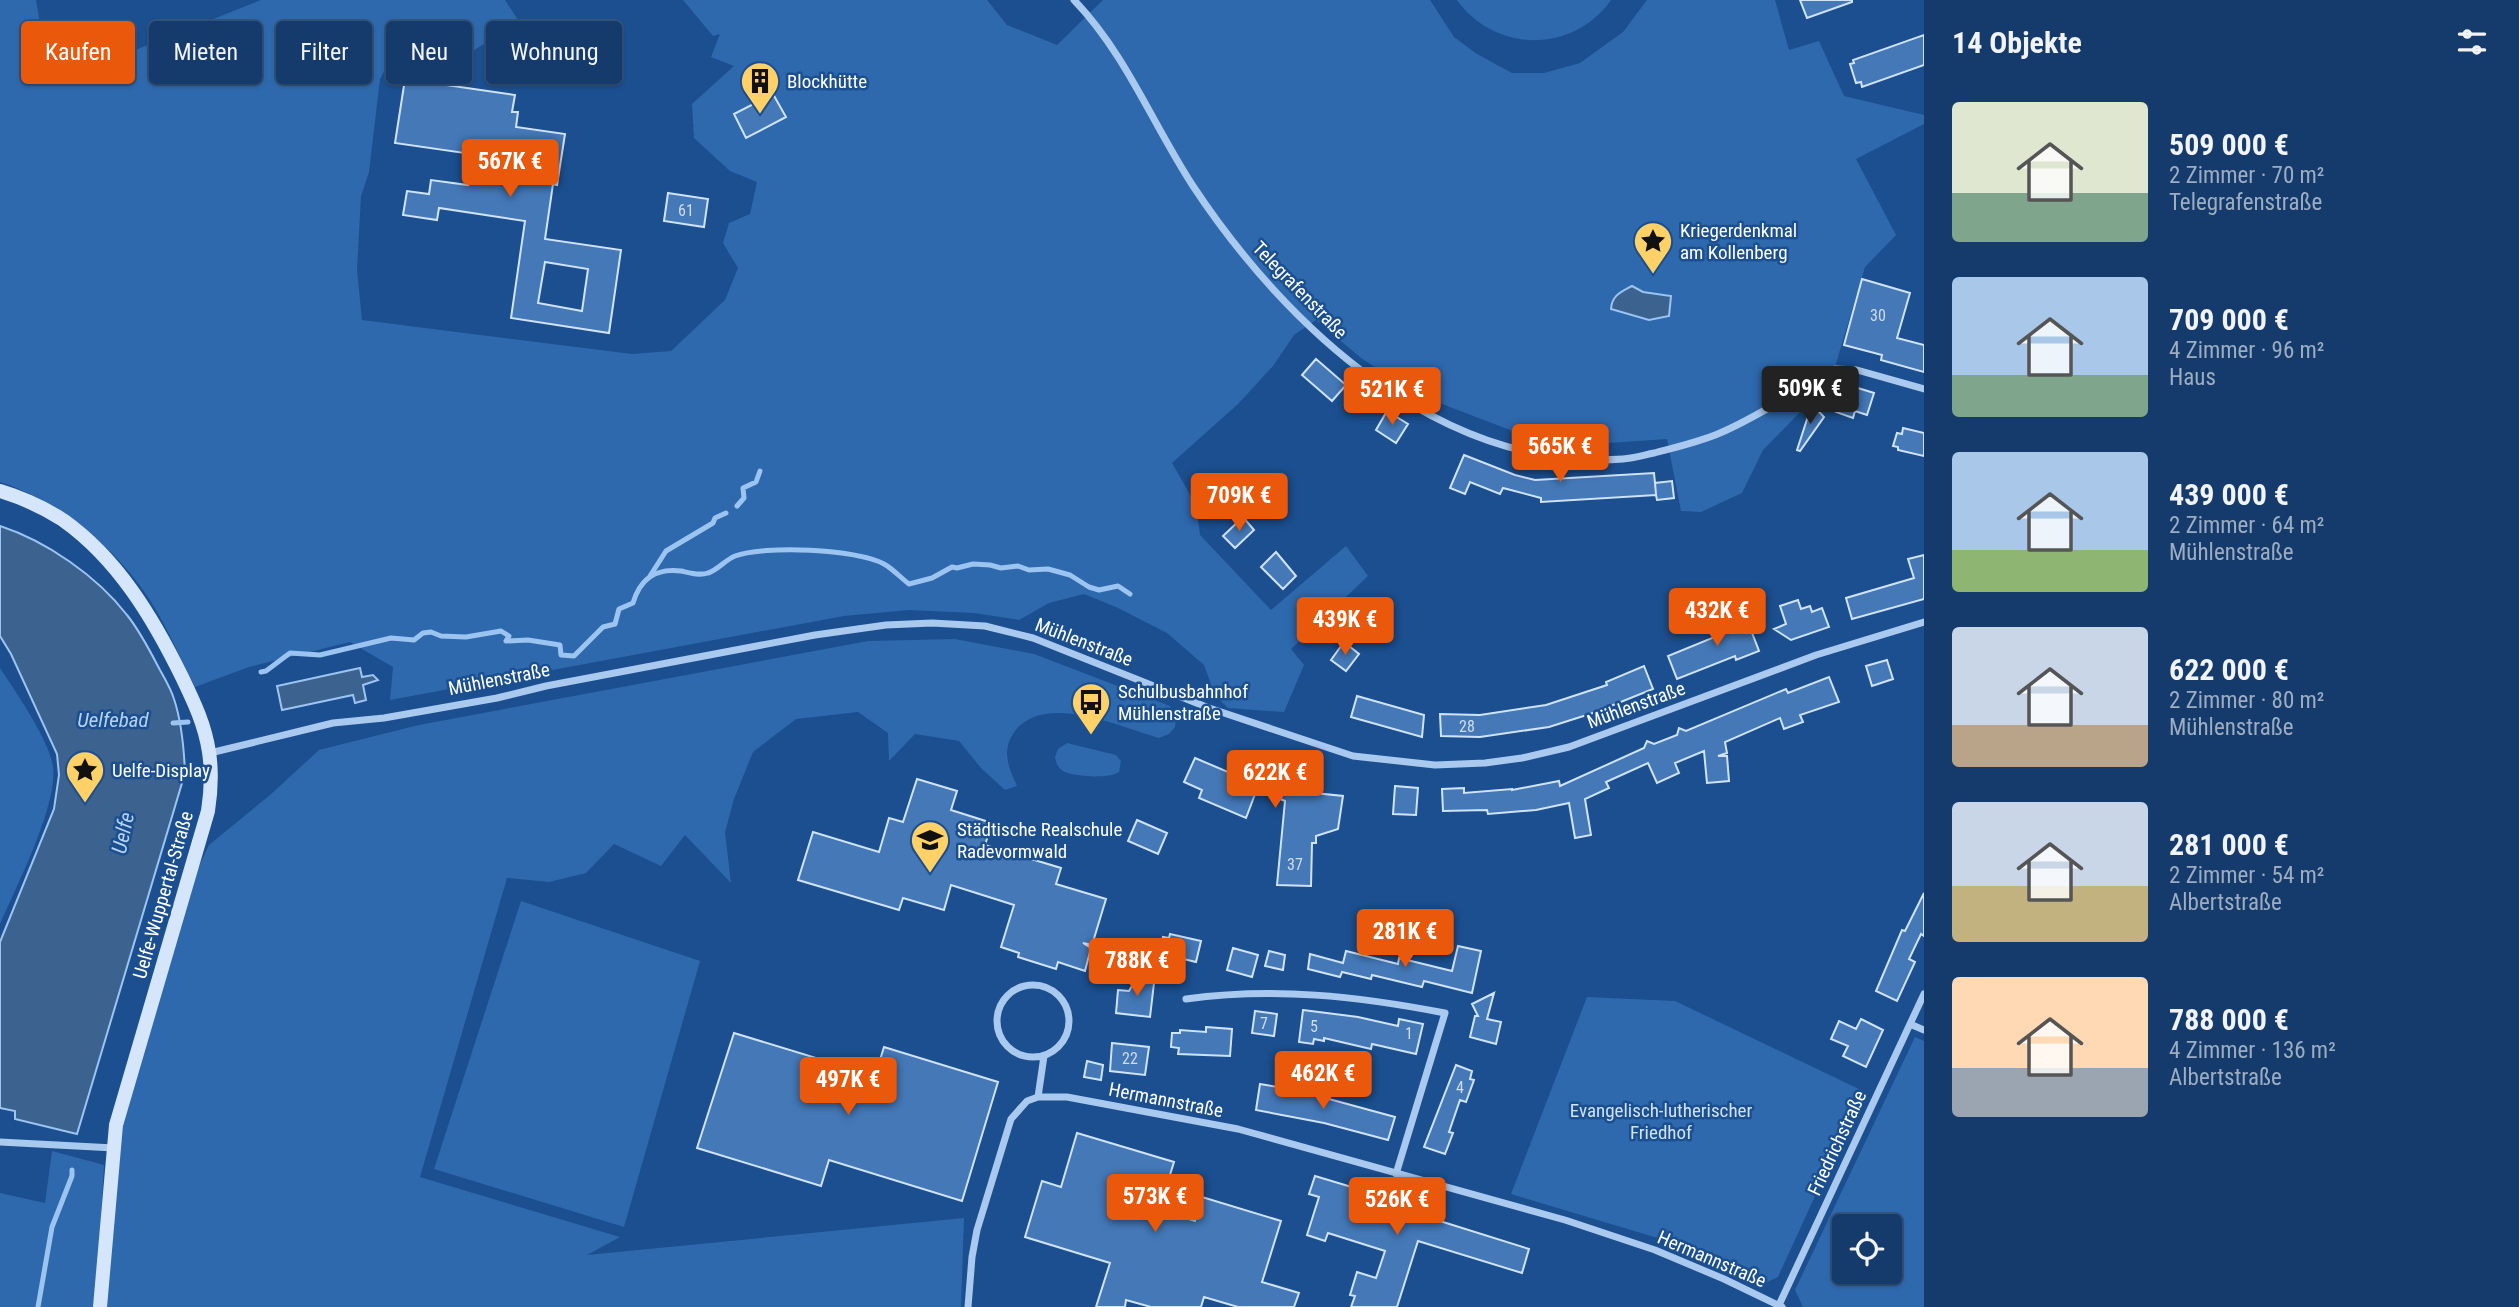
<!DOCTYPE html>
<html lang="de">
<head>
<meta charset="utf-8">
<style>
	body { margin:0; font-family:"Roboto Condensed",sans-serif; background:#214673; color:#f1f3f6; height:100vh; display:flex; flex-direction:column; font-size:26px; white-space:nowrap }
	* { box-sizing:border-box; margin:0 }
	p { font-size:23px; color:#9dadc1 }
	.icon { flex:none; width:38px; height:38px; fill:none; stroke:currentColor; stroke-width:2; stroke-linecap:round; stroke-linejoin:round }
	.map { position:relative; flex:1; overflow:hidden }
	.details { display:flex; flex-direction:column; background:#143b6b; width:595px }
	.details>* { flex:none }
	.banner { position:absolute; left:21px; top:21px; width:665px; height:63px; display:flex; gap:14px }
	.controls { position:absolute; left:1832px; top:1214px; display:grid; gap:14px }
	.controls a { display:grid; place-items:center; width:70px; height:70px; border-radius:7px; background:#143b6b; box-shadow:0 2px 5px #0004,0 0 0 2px #33557e; font-size:35px }
	.price { position:absolute; translate:-50% -60px; padding:0 16px; border-radius:7px; background:#ea580c; color:#fff; font-size:23px; line-height:46px; filter:drop-shadow(0 2px 4px #0008) }
	.price::after { content:''; position:absolute; left:50%; top:42px; width:21px; height:16px; margin-left:-10px; background:inherit; clip-path:polygon(0 0,100% 0,50% 100%) }
	.price.selected { background:#222; color:#fff }
	ul { padding:0; list-style:none }
	li { display:flex; align-items:center; gap:21px; height:175px; padding:0 28px }
	li span { display:grid; place-items:center; flex:none; width:196px; height:140px; border-radius:7px; color:#555 }
	li>.icon { margin-inline-start:auto }
	span .icon { width:84px; height:84px; fill:#fffc; stroke-width:1 }
	li b { font-size:30px }
	h2 { display:flex; justify-content:space-between; align-items:center; height:84px; padding:0 28px; font-size:30px }
	.pill { padding:0 24px; border-radius:7px; background:#143b6b; box-shadow:0 2px 5px #0004,0 0 0 2px #33557e; font-size:24px; line-height:63px }
	.pill.selected { background:#ea580c; color:#fff }
	main { display:flex; flex:1; min-height:0 }
	.map>svg:first-child { display:block }
	.green { fill:#2e69ad; fill-rule:evenodd }
	.water { fill:#3c6290; stroke:#9cc4f0; stroke-width:2 }
	.lines { fill:none; stroke-linecap:round; stroke-linejoin:round }
	.stream { stroke:#9cc4f0; stroke-width:5 }
	.building { fill:#4478b7; stroke:#cfe3fa; stroke-width:2; fill-rule:evenodd }
	.minor { stroke:#a9c9ee; stroke-width:7 }
	.secondary { stroke:#d6e6fa; stroke-width:14 }
	.labels { text-anchor:middle; dominant-baseline:central; stroke-width:5; stroke-linejoin:round; paint-order:stroke }
	.number-label { font-size:16px; fill:#d0dded }
	.poi-label { font-size:19px; fill:#fff; stroke:#1b4f8f; text-anchor:start }
	.street-label { font-size:19px; fill:#fff; stroke:#1b4f8f }
	.park-label { font-size:19px; fill:#cfe3fa; stroke:#1b4f8f }
	.water-label { font-size:21px; font-style:italic; fill:#b5d3f5; stroke:#1b4f8f }
</style>
</head>
<body>
<main>
<div class="map">
<svg width="1924" height="1307" viewBox="0 0 1924 1307">
	<rect width="100%" height="100%" fill="#1b4f8f"/>
	<path class="green" d="M0 0H36L50 84 261 0H505L520 23 493 33 484 44 463 57 443 60 408 56 398 59 388 64 380 79 369 172 361 196 357 270 362 320 632 354 671 351 725 300 738 268 723 243 729 223 750 214 757 182 730 171 694 138 692 104 734 66 711 57 720 34 713 36 683 0H987L1007 25 1057 45 1103 0H1430L1454 37 1477 54 1512 73H1544L1580 63 1623 32 1647 0H1775L1789 50 1819 41 1844 96 1924 115V124L1856 159 1896 235 1865 267 1825 400 1813 399 1763 450 1742 493 1701 512 1681 511 1667 439 1609 443 1523 435 1416 394 1361 358 1316 320 1294 335 1273 366 1238 404 1172 463 1196 505 1200 535 1271 610 1346 546 1368 576 1291 649 1304 665 1284 712 1228 708 1215 695 1204 665 1167 633 1116 607 1084 594 1049 603 1019 620 974 613 909 610 844 616 390 700 393 667 350 642 249 667 195 687C181 660 169 631 153 605 120 551 60 501 0 482Z
		M1457 0H1611C1573 54 1495 53 1457 0Z
		M955 639 1034 654 1170 706 1176 718 1175 727 1169 734 1159 738C1120 727 1045 692 1015 731 1001 750 1008 766 1017 786L1005 790 981 768 959 741 915 734 889 761 888 733 858 712 796 719 753 752 734 799 725 832 731 883 685 835 661 866 614 844 586 873 549 882 507 878 420 1177 620 1237 587 1255 964 1218 961 1307H100L114 1148 179 909 209 845 270 795 319 750 419 725 868 641Z
		M0 668C15 691 50 741 53 767 58 805 16 887 0 924Z
		M1067 743 1116 755 1121 761 1119 772C1109 779 1074 777 1063 771 1058 768 1056 763 1055 757L1058 749Z
		M521 901 700 961 624 1227 434 1169Z
		M1587 997 1675 1001 1863 1091 1778 1277 1761 1285 1661 1239 1511 1194Z
		M1915 1037 1924 1041V1307H1803L1795 1290ZM1844 1227H1890V1272H1844Z
		M52 1151 104 1165 96 1307H0V1193L45 1203Z"/>
	<path class="water" d="M1632 286 1643 292 1671 296 1669 316 1649 320 1611 309C1612 295 1621 292 1632 286Z
		M0 526C46 541 97 576 127 615 140 631 150 651 160 670 165 679 171 689 174 699 182 723 184 748 185 773L77 1134 15 1119V1111L0 1108V942L54 809 59 775 57 754 11 654 0 636Z
		M360 668 362 677 373 675 378 680 363 685 366 700 355 703 353 695 282 710 277 686Z"/>
	<g class="lines">
		<path class="stream" d="M737 506 744 498 743 488 756 482 760 471
			M650 576 666 551 713 523 715 518 726 513
			M261 672 266 671 290 653 320 655 391 638 414 640 423 633 431 632 441 636 466 637 501 631 509 636 506 641 528 640 560 645 561 655 574 656 603 627 615 624 619 609 633 603C640 579 655 568 681 571 690 573 699 576 708 573 718 570 725 560 735 556 764 545 857 549 884 564 893 569 901 578 909 584L932 578 952 567 957 568 973 564 990 565 1001 568 1018 566 1029 570 1048 569 1070 575 1089 587 1099 590 1118 586 1130 594
			M173 723 188 722
			M38 1307 52 1227 72 1176V1170"/>
	</g>
	<path class="building" d="M1800 0H1852V2L1807 18Z
		M1924 35V65L1862 87 1861 82 1856 83 1850 64 1854 63 1853 60Z
		M405 79 515 95 512 112H518L516 127 565 134 557 185 553 184 545 239 621 250 609 333 511 318 525 221 439 208 437 220 403 215 407 191 429 194 431 180 468 185 472 154 395 143ZM545 262 588 269 582 311 538 303Z
		M773 94 786 117 746 138 734 114Z
		M668 193 708 199 704 227 664 221Z
		M1862 279 1910 293 1897 338 1924 345V372L1881 360 1882 355 1844 345Z
		M1316 359 1346 385 1332 401 1302 375Z
		M1845 384 1874 393 1867 415 1855 411 1853 418 1836 412Z
		M1812 404 1824 417 1800 451 1797 450Z
		M1387 411 1408 424 1396 443 1376 430Z
		M1903 428 1924 433V456L1898 450V447L1893 446 1897 433 1902 434Z
		M1464 455 1515 475 1535 480 1654 473 1656 494 1655 483 1672 481 1674 498 1657 500 1656 495 1541 502V498L1503 488 1500 494 1470 482 1465 494 1450 488Z
		M1243 517 1254 530 1235 548 1223 536Z
		M1276 552 1296 576 1283 589 1261 567Z
		M1924 555V599L1852 619 1846 598 1914 578 1908 559Z
		M1798 600 1801 609 1810 606 1812 612 1822 608 1829 627 1791 640 1774 629 1786 624 1780 606Z
		M1744 612 1759 651 1736 660 1735 656 1677 679 1668 656 1727 632 1723 620Z
		M1344 642 1359 654 1346 671 1331 660Z
		M1887 660 1893 679 1872 686 1866 666Z
		M1644 666 1653 689 1596 712 1549 727 1480 737 1441 736 1440 714 1480 715 1546 705 1607 685 1606 682Z
		M1829 677 1839 702 1800 715 1803 722 1784 729 1780 718 1725 742 1727 753 1718 756H1727L1729 781 1707 783 1704 751 1675 763 1679 773 1657 783 1648 763 1606 782 1609 788 1585 799 1591 835 1575 838 1569 803 1536 810 1488 814 1487 810 1443 811 1442 789 1464 788V793L1512 789V790L1559 781 1560 786 1644 748 1647 741 1654 744 1677 735 1679 728 1686 731 1786 689 1788 693Z
		M1357 696 1424 715 1422 737 1351 717Z
		M1195 758 1249 781 1259 759 1315 784V793L1343 796 1338 829 1316 836V843H1312L1311 886 1277 885 1285 801 1257 789 1246 818 1199 798 1202 790 1184 782Z
		M917 779 957 791 951 810 992 823 985 845 1061 868 1056 884 1106 899 1092 945 1083 943 1091 948 1085 971 1058 962 1056 969 1018 957 1019 953 1001 947 1014 905 951 885 944 910 903 898 899 910 798 880 813 832 879 852 889 818 903 822Z
		M1395 786 1418 788 1416 815 1393 814Z
		M1137 820 1167 833 1158 854 1128 841Z
		M1924 893V936L1921 934 1909 959 1915 962 1897 1001 1876 991 1902 930 1905 931Z
		M1170 934 1201 941 1196 962 1175 957 1173 963 1158 960 1163 937 1169 938Z
		M1458 946 1481 951 1472 993 1424 981 1422 987 1372 975 1371 979 1342 972 1340 977 1308 969 1310 954 1343 963 1346 951 1398 964 1399 958 1452 971Z
		M1233 948 1258 955 1252 977 1227 970Z
		M1269 951 1285 955 1283 970 1265 966Z
		M1139 974 1154 983 1150 1017 1116 1013 1118 990 1129 991Z
		M1494 993 1487 1019 1501 1022 1496 1044 1470 1037 1475 1016H1478L1472 1004Z
		M1303 1010 1358 1017 1398 1026 1399 1019 1423 1024 1416 1054 1372 1044 1371 1049 1324 1038V1041L1314 1039 1313 1044 1299 1042Z
		M1255 1011 1277 1014 1274 1036 1252 1033Z
		M1861 1019 1883 1030 1866 1067 1843 1056 1848 1046 1831 1039 1839 1021 1856 1029Z
		M1206 1027 1232 1029 1230 1056 1178 1054 1179 1048 1171 1047 1172 1033H1180V1030L1206 1032Z
		M734 1033 875 1076 884 1047 998 1082 962 1201 829 1160 821 1186 697 1148Z
		M1112 1043 1149 1047 1145 1075 1110 1071Z
		M1087 1061 1103 1065 1101 1080 1084 1077Z
		M1456 1065 1472 1071 1470 1079 1474 1080 1466 1102 1460 1100 1449 1132 1453 1133 1445 1154 1424 1147Z
		M1260 1084 1296 1090 1395 1117 1388 1140 1324 1123 1256 1110Z
		M1077 1133 1174 1162 1159 1210 1195 1221 1202 1197 1281 1221 1262 1282 1299 1293 1294 1307H1238L1204 1297 1201 1307H1151L1126 1300 1125 1307H1096L1110 1263 1025 1237 1042 1181 1061 1187Z
		M1315 1176 1398 1201 1401 1190 1429 1199 1424 1216 1529 1249 1522 1273 1418 1241 1397 1307H1351L1355 1296 1350 1295 1357 1272 1376 1278 1385 1251 1328 1233 1325 1241 1307 1235 1319 1197 1309 1194Z"/>
	<g class="lines">
		<path class="minor" d="M1074 0C1126 54 1153 125 1193 186 1287 328 1441 472 1623 459 1634 458 1644 455 1654 453 1677 447 1699 442 1720 433 1760 416 1797 390 1835 369L1857 370 1924 389
			M210 753 333 723 384 718 497 698 546 686 815 635 886 625 932 623 985 626 1033 638 1209 708 1353 756 1435 765 1485 763 1522 758 1569 747 1816 655 1924 622
			M997 1021a36 36 0 1 1 72 0a36 36 0 1 1-72 0Z
			M1186 999C1274 987 1357 996 1445 1013L1396 1174
			M1910 1024 1924 1030
			M1038 1097 1044 1056
			M0 1142 114 1148
			M1779 1305 1924 994
			M968 1307 972 1257 977 1230 1011 1119 1027 1101 1038 1097H1067L1238 1129 1565 1220 1655 1250 1724 1279 1782 1307"/>
		<path class="secondary" d="M0 491C23 498 43 507 63 520 118 559 153 618 182 677 194 702 205 725 209 752 212 772 211 792 208 811L116 1125 100 1307"/>
	</g>
	<defs>
		<g id="building-pin" transform="scale(2.0125)"><path d="M0 17L-7.5 6A9.5 9.5 0 1 1 7.5 6Z" fill="#ffd166" stroke="#1b4f8f"/><path d="M-4-6H4V6H1V3H-1V6H-4ZM-2.5-4.3h1.7v1.8h-1.7ZM.8-4.3h1.7v1.8H.8ZM-2.5-1h1.7V.8h-1.7ZM.8-1h1.7V.8H.8Z" fill="#111"/></g>
		<g id="sight-pin" transform="scale(2.0125)"><path d="M0 17L-7.5 6A9.5 9.5 0 1 1 7.5 6Z" fill="#ffd166" stroke="#1b4f8f"/><path d="M0-6L1.8-2.2L6-1.7L2.9 1.2L3.7 5.4L0 3.3L-3.7 5.4L-2.9 1.2L-6-1.7L-1.8-2.2Z" fill="#111"/></g>
		<g id="bus-pin" transform="scale(2.0125)"><path d="M0 17L-7.5 6A9.5 9.5 0 1 1 7.5 6Z" fill="#ffd166" stroke="#1b4f8f"/><path d="M-5-6H5V4H4V6H2V4H-2V6H-4V4H-5ZM-3.5-4V0h7V-4ZM-3.5 1.2v1.5H-2V1.2ZM2 1.2v1.5H3.5V1.2Z" fill="#111"/></g>
		<g id="school-pin" transform="scale(2.0125)"><path d="M0 17L-7.5 6A9.5 9.5 0 1 1 7.5 6Z" fill="#ffd166" stroke="#1b4f8f"/><path d="M0-5L7-2L0 1L-7-2ZM-4 1L0 2.5L4 1V4Q0 6-4 4Z" fill="#111"/></g>
	</defs>
	<g fill-rule="evenodd">
		<use href="#building-pin" x="760" y="81"/>
		<use href="#sight-pin" x="1653" y="241"/>
		<use href="#bus-pin" x="1091" y="702"/>
		<use href="#sight-pin" x="85" y="770"/>
		<use href="#school-pin" x="930" y="840"/>
	</g>
	<g class="labels">
		<g class="number-label">
			<text x="686" y="210">61</text>
			<text x="1878" y="315">30</text>
			<text x="1467" y="726">28</text>
			<text x="1295" y="864">37</text>
			<text x="1264" y="1023">7</text>
			<text x="1314" y="1026">5</text>
			<text x="1409" y="1033">1</text>
			<text x="1130" y="1058">22</text>
			<text x="1460" y="1087">4</text>
		</g>
		<g class="poi-label">
			<text x="787" y="81">Blockhütte</text>
			<text x="1680" y="230">Kriegerdenkmal<tspan x="1680" dy="22">am Kollenberg</tspan></text>
			<text x="1118" y="691">Schulbusbahnhof<tspan x="1118" dy="22">Mühlenstraße</tspan></text>
			<text x="112" y="770">Uelfe-Display</text>
			<text x="957" y="829">Städtische Realschule<tspan x="957" dy="22">Radevormwald</tspan></text>
		</g>
		<g class="street-label">
			<text transform="translate(1300 290) rotate(46)">Telegrafenstraße</text>
			<text transform="translate(1084 642) rotate(21)">Mühlenstraße</text>
			<text transform="translate(499 679) rotate(-11)">Mühlenstraße</text>
			<text transform="translate(1636 705) rotate(-20)">Mühlenstraße</text>
			<text transform="translate(163 895) rotate(-74)">Uelfe-Wuppertal-Straße</text>
			<text transform="translate(1166 1100) rotate(11)">Hermannstraße</text>
			<text transform="translate(1837 1143) rotate(-65)">Friedrichstraße</text>
			<text transform="translate(1712 1259) rotate(23)">Hermannstraße</text>
		</g>
		<g class="park-label">
			<text x="1661" y="1110">Evangelisch-lutherischer<tspan x="1661" dy="22">Friedhof</tspan></text>
		</g>
		<g class="water-label">
			<text x="113" y="720">Uelfebad</text>
			<text transform="translate(123 833) rotate(-78)">Uelfe</text>
		</g>
	</g>
</svg>
<div class="controls">
<a><svg class="icon" aria-label="locate" viewBox="0 0 24 24"><circle cx="12" cy="12" r="6"/><path d="M12 2v4M12 18v4M2 12h4M18 12h4"/></svg></a>
</div>
<b class="price" style="left:510px;top:199px">567K €</b>
<b class="price selected" style="left:1810px;top:426px">509K €</b>
<b class="price" style="left:1392px;top:427px">521K €</b>
<b class="price" style="left:1560px;top:484px">565K €</b>
<b class="price" style="left:1239px;top:533px">709K €</b>
<b class="price" style="left:1717px;top:648px">432K €</b>
<b class="price" style="left:1345px;top:657px">439K €</b>
<b class="price" style="left:1275px;top:810px">622K €</b>
<b class="price" style="left:1405px;top:969px">281K €</b>
<b class="price" style="left:1137px;top:998px">788K €</b>
<b class="price" style="left:1323px;top:1111px">462K €</b>
<b class="price" style="left:848px;top:1117px">497K €</b>
<b class="price" style="left:1155px;top:1234px">573K €</b>
<b class="price" style="left:1397px;top:1237px">526K €</b>
<div class="banner">
<a class="pill selected">Kaufen</a>
<a class="pill">Mieten</a>
<a class="pill">Filter</a>
<a class="pill">Neu</a>
<a class="pill">Wohnung</a>
</div>
</div>
<section class="details">
<h2>14 Objekte<svg class="icon" aria-label="filters" viewBox="0 0 24 24"><path d="M4 7h16M4 17h16"/><circle cx="9" cy="7" r="2"/><circle cx="15" cy="17" r="2"/></svg></h2>
<ul>
<li><span style="background:linear-gradient(#dfe7d0 65%,#7fa58c 0)"><svg class="icon" aria-label="home" viewBox="0 0 24 24"><path d="M3 11l9-7 9 7M6 9v11h12V9"/></svg></span><div><b>509 000 €</b><p>2 Zimmer · 70 m²</p><p>Telegrafenstraße</p></div></li>
<li><span style="background:linear-gradient(#a9c7e8 70%,#7fa58c 0)"><svg class="icon" aria-label="home" viewBox="0 0 24 24"><path d="M3 11l9-7 9 7M6 9v11h12V9"/></svg></span><div><b>709 000 €</b><p>4 Zimmer · 96 m²</p><p>Haus</p></div></li>
<li><span style="background:linear-gradient(#a9c7e8 70%,#8fb573 0)"><svg class="icon" aria-label="home" viewBox="0 0 24 24"><path d="M3 11l9-7 9 7M6 9v11h12V9"/></svg></span><div><b>439 000 €</b><p>2 Zimmer · 64 m²</p><p>Mühlenstraße</p></div></li>
<li><span style="background:linear-gradient(#c9d6e8 70%,#b9a48a 0)"><svg class="icon" aria-label="home" viewBox="0 0 24 24"><path d="M3 11l9-7 9 7M6 9v11h12V9"/></svg></span><div><b>622 000 €</b><p>2 Zimmer · 80 m²</p><p>Mühlenstraße</p></div></li>
<li><span style="background:linear-gradient(#c9d6e8 60%,#c2b280 0)"><svg class="icon" aria-label="home" viewBox="0 0 24 24"><path d="M3 11l9-7 9 7M6 9v11h12V9"/></svg></span><div><b>281 000 €</b><p>2 Zimmer · 54 m²</p><p>Albertstraße</p></div></li>
<li><span style="background:linear-gradient(#ffd9b3 65%,#9aa5b1 0)"><svg class="icon" aria-label="home" viewBox="0 0 24 24"><path d="M3 11l9-7 9 7M6 9v11h12V9"/></svg></span><div><b>788 000 €</b><p>4 Zimmer · 136 m²</p><p>Albertstraße</p></div></li>
</ul>
</section>
</main>
</body>
</html>
